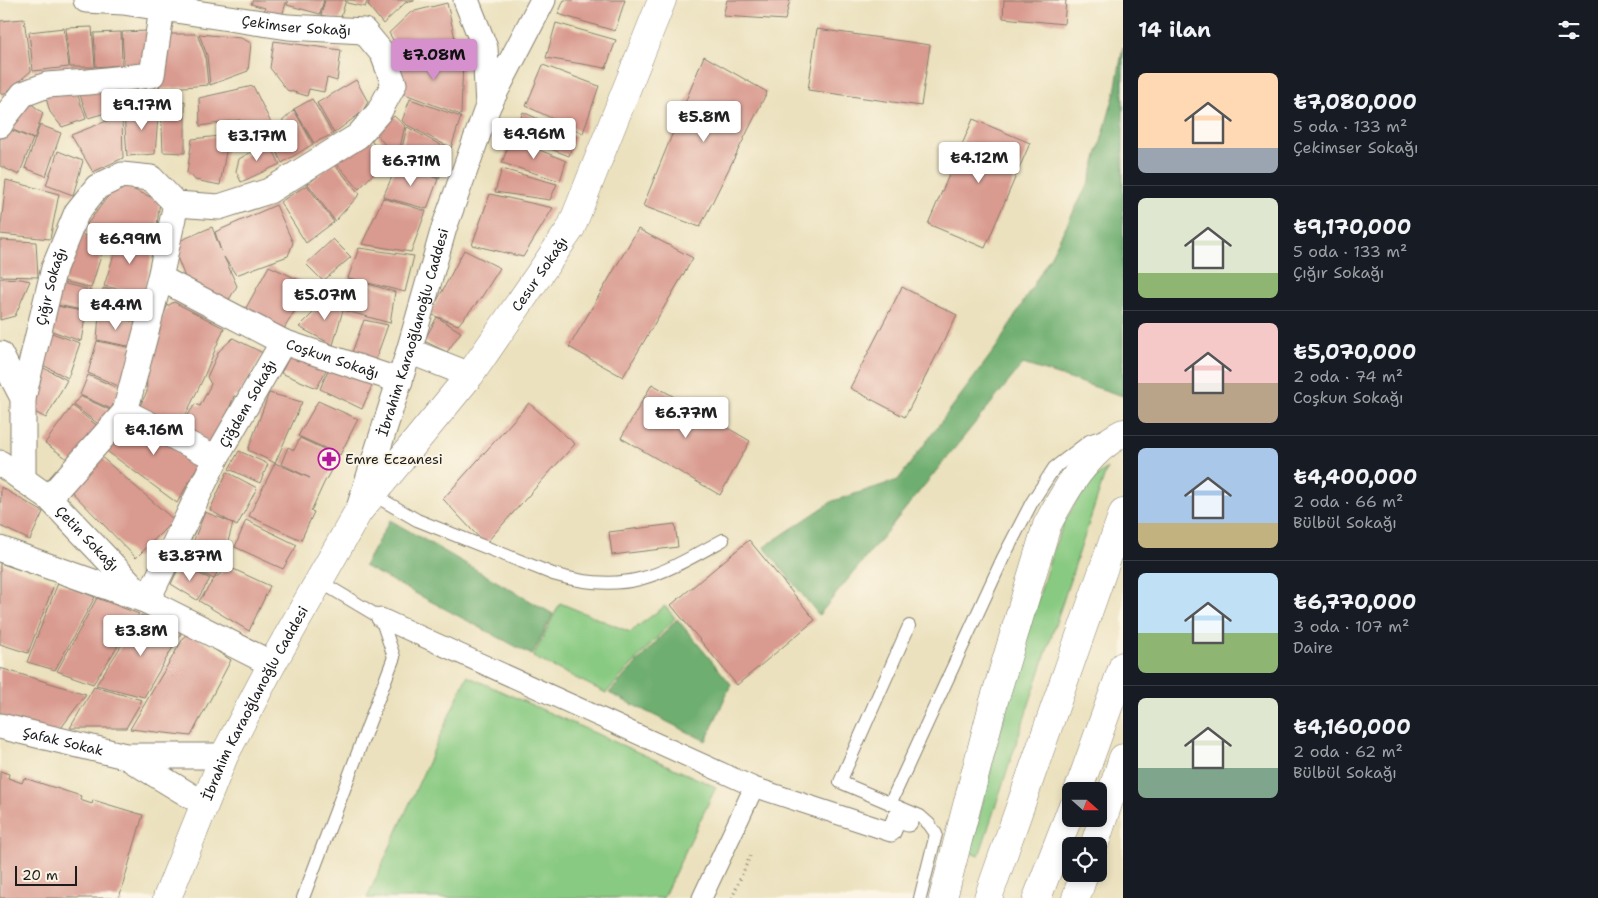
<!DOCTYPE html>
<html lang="tr">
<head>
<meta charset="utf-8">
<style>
	body { margin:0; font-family:"Shantell Sans",sans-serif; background:#20242c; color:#f1f3f6; height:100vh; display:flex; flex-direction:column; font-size:19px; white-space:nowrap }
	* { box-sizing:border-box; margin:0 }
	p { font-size:16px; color:#9ea1a6 }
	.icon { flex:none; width:28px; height:28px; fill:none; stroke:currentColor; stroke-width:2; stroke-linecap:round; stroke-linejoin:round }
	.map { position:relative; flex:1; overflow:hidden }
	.drawer { display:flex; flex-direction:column; background:#171b24; width:475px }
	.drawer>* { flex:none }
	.needle { width:32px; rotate:111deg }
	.tools { position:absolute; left:1062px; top:782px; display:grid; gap:10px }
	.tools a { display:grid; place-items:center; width:45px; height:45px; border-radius:8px; background:#171b24; box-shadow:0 2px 8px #0003; font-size:25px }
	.scale { position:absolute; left:15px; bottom:12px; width:62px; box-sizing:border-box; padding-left:5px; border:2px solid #1c1c1c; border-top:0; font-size:14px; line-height:18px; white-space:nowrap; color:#1c1c1c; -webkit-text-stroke:4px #fcf5e5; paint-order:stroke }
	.price { position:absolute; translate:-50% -42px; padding:0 11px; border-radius:5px; background:#fff; color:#222; font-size:16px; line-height:32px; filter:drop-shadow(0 1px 2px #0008) }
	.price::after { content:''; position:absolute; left:50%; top:30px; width:15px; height:11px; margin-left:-8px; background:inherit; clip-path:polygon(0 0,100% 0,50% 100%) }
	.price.active { background:#d690ce; color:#111 }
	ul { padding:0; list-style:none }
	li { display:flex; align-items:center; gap:15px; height:125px; padding:0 15px }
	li+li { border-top:1px solid #363941 }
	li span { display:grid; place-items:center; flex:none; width:140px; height:100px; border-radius:8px; color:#555 }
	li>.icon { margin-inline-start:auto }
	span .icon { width:60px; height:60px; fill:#fffc; stroke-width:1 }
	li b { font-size:21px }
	h2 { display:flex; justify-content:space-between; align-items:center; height:60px; padding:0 15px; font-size:21px }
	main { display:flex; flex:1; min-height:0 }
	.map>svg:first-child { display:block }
	.green { fill:#89ca82; stroke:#52734f }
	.forest { fill:#6eae70; stroke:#456546 }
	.building { fill:#d99a8f }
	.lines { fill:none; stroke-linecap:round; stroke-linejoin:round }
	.service-casing { stroke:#847e6d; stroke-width:14 }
	.pedestrian-casing { stroke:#847e6d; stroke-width:21 }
	.minor-casing { stroke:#847e6d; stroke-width:27 }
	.tertiary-casing { stroke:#847e6d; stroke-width:29 }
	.motorway-casing { stroke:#847e6d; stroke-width:29 }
	.path { stroke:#847e6d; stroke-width:3; stroke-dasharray:1 4; stroke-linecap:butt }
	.service { stroke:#fff; stroke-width:12 }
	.pedestrian { stroke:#fff; stroke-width:19 }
	.minor { stroke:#fff; stroke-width:25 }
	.tertiary { stroke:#fff; stroke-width:28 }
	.motorway { stroke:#fff; stroke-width:28 }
	.labels { text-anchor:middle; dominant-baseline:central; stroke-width:4; stroke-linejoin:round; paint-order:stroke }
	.street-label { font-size:14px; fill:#1c1c1c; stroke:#fcf5e5 }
	.poi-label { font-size:14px; fill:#1c1c1c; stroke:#fcf5e5; text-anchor:start }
</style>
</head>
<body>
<main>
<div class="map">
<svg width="1123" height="898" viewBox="0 0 1123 898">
	<rect width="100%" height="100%" fill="#fcf5e5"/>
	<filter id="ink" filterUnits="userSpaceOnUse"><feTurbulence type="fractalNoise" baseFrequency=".02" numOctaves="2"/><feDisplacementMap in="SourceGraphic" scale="10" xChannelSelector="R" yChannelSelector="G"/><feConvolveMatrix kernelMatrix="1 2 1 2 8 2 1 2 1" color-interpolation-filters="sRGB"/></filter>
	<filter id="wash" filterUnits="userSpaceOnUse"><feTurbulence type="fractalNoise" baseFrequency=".0096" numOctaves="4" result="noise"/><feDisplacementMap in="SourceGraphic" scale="20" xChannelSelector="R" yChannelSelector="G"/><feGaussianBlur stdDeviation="1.12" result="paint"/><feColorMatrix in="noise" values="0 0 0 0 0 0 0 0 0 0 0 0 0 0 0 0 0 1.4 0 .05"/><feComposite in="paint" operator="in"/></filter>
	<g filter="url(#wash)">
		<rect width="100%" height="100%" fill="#ebe1be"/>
		<path class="green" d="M1107 468 979 856 970 853 1011 688 1053 550 1065 520 1087 485Z
			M560 603 630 632 665 606 675 618 606 693 533 657Z
			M467 676 716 787 663 898H367Z"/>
		<path class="forest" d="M1123 47V396L1023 364 819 615 764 547 833 501 898 480 998 345 1051 255 1090 180 1115 92Z
			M390 520 553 614 532 655 364 566Z
			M677 619 731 684 706 741 609 693Z"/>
		<g id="blocks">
			<path class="building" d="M253 0H287L281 19 263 14 265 8 251 4Z
				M289 0H324L320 14 287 5Z
				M325 0H346L340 20 321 15Z
				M347 0H368L365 7 347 3Z
				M370 0H414V1L405 3 383 24 368 5Z
				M564 0H625L615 31 558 14Z
				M727 0H790L785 20 723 16Z
				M1004 0H1066L1064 24 1003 18Z
				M447 3 456 43 402 55 389 33 411 12Z
				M24 19 31 71 3 95 0 93V21Z
				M556 23 616 40 606 68 546 58Z
				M92 27 95 67H70L66 28Z
				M64 28 69 67 33 71 29 32Z
				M817 29 930 45 921 106 808 90Z
				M148 31V66L124 65 122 32Z
				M121 32 122 65 96 67 94 33Z
				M166 34H197L205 55 208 85 159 89Z
				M199 34 241 38 251 43 248 71 210 85 207 55Z
				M274 41 341 50 337 81 327 78 324 92 309 89 307 96 287 90 270 68Z
				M704 56 767 92 700 227 643 206Z
				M403 57 463 59 461 115 402 93Z
				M543 65 599 86 583 133 526 106Z
				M151 80V101L125 107 123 83Z
				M356 80 368 102 362 112 334 133 317 103Z
				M121 84 123 108 88 118 78 89Z
				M253 86 273 127 248 140 240 120 200 126 199 98Z
				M76 90 86 119 62 127 50 112 44 91Z
				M25 99 43 113 34 139 4 126Z
				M312 99 333 134 314 143 294 109Z
				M410 99 461 117 451 148 407 125 402 121Z
				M185 101V153L163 152 161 105Z
				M159 105 155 154 127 156 124 114Z
				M294 110 313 144 282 163 272 141 273 130Z
				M523 112 576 136 569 156 514 135Z
				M122 115 123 158 93 172 71 135Z
				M394 116 405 126 397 160 375 132Z
				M973 119 1030 143 985 248 928 224Z
				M40 125 61 133 46 176 25 168Z
				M3 127 33 139 19 175 0 166V134Z
				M407 127 450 150 439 178 399 161Z
				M366 134 386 160 359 189 334 161Z
				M229 135 220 185 195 180 192 176 187 173 192 139Z
				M511 138 566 161 560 181 502 163Z
				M269 142 280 164 241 182 236 171 239 159Z
				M58 151 83 161 73 195 46 185Z
				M333 163 360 194 335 221 308 184Z
				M398 163 438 179 427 209 383 197Z
				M502 169 557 184 550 200 495 192Z
				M6 180 59 194 50 239 0 234Z
				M118 183 160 201 155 241 120 233 85 227Z
				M307 185 334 222 306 243 280 202Z
				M490 194 553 208 523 257 472 245Z
				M383 198 426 211 411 252 362 244Z
				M276 205 293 243 288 256 236 275 224 257 237 286 224 308 191 293 172 244 212 227 221 251 215 232Z
				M638 229 693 258 623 377 569 347Z
				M73 233 106 240 91 288 59 280Z
				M120 236 154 243 144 294 104 286Z
				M333 239 351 257 323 281 306 264Z
				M0 240 36 242 38 277 0 276Z
				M359 248 414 256 405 292 348 278 395 292 390 323 343 310 348 278Z
				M464 250 500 268 481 298 458 325 430 314Z
				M269 266 310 285 278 339 241 317Z
				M0 278 21 279 30 281 15 316 0 320Z
				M58 282 90 290 86 311 52 304Z
				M902 287 957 315 905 417 850 388Z
				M103 288 143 296 137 321 100 313Z
				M331 295 343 310 333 345 299 327Z
				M174 302 224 328 203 379 177 433 134 417 147 392 146 362 167 306Z
				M52 305 86 312 81 341 46 329Z
				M99 314 137 322 133 347 97 340Z
				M437 317 461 332 447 352 424 341Z
				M364 320 388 325 373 367 349 360Z
				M46 331 80 343 68 378 37 362Z
				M233 338 263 353 238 397 234 396 226 417 208 447 177 433 195 404 200 406 211 384 207 377 219 351Z
				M97 341 133 348 121 387 88 373Z
				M292 352 330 362 317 388 281 373Z
				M331 363 374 381 362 409 320 389Z
				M36 364 67 380 46 418 25 407Z
				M88 375 120 389 111 409 80 395Z
				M652 384 750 441 720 495 621 438Z
				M269 393 302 402 275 463 248 450Z
				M80 396 110 410 101 426 73 405Z
				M318 401 358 419 340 455 298 436Z
				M529 403 575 444 485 544 443 499Z
				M72 406 99 427 73 463 45 443Z
				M125 412 204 455 177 503 104 449Z
				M300 438 339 456 324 483 311 511 314 512 301 540 249 516 275 463 310 478 281 464 288 447 294 450Z
				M239 451 268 464 260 483 229 469Z
				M98 454 174 520 136 558 68 488Z
				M227 472 257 488 237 526 210 510Z
				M1 487 43 512 30 540 0 526Z
				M205 512 233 523 223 560 214 579 181 564 189 543 192 545Z
				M246 520 297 545 283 569 235 547Z
				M675 524 678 547 612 555 609 532Z
				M749 540 815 620 737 685 671 605Z
				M0 563 55 582 28 653 0 644Z
				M180 565 210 579 197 600 171 584Z
				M229 567 270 586 249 631 199 601 214 579Z
				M58 583 95 597 55 670 27 662Z
				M97 598 139 614 93 684 57 671Z
				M141 615 184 628 144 697 96 685Z
				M187 632 231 660 191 736 130 729Z
				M0 668 86 694 56 735 0 722Z
				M94 687 142 700 126 728H70Z
				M0 771 9 774 8 778 22 783 24 778 81 796 80 800 92 804 93 800 143 815 119 898H0Z"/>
		</g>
	</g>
	<g filter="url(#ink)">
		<use href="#blocks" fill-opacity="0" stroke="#847e6d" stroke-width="1"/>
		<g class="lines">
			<g class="service-casing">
				<path id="service" d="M372 494 417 520 553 574C627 596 660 575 723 540
					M909 626 840 782 920 816 929 824 936 834 920 898
					M890 804 1003 558 1032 502 1054 468 1089 441 1103 436
					M303 898 394 657 381 618 319 581"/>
			</g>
			<g class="pedestrian-casing">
				<path id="pedestrian" d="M381 618 754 787 891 832 897 818 908 822
					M702 898 754 787"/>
			</g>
			<g class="minor-casing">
				<g id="minor">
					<path id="s1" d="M86 0 123 2 288 27 364 31 383 54 394 84 379 112 358 136 269 191 219 207 176 204"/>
					<path d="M489 104 543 0"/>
					<path d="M0 125 4 118 23 94 47 85 88 82 152 75 162 8"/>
					<path id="s2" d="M160 278 283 342 400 381"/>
					<path d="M409 351 470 375"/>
					<path d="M0 354 23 398V480"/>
					<path id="s3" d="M23 398 54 268 77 212 97 187 122 175 151 178 176 204"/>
					<path d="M125 412 216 458"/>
					<path id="s4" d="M0 463 49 498 147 601 216 458 283 342"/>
					<path d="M49 498 125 412 160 278 176 204"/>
					<path id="s5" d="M359 508 409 351 444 228 488 106 485 48 466 0"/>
					<path d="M0 549 147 601 272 664"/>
					<path id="s6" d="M0 726 125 756H224"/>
					<path d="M125 756 204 804"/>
				</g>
			</g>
			<g class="tertiary-casing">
				<g id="tertiary">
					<path id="s7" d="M167 898 224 756 272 664 358 512 470 375 571 228 662 0"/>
				</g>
			</g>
			<g class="motorway-casing">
				<path id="motorway" d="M1078 791 1123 666
					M1094 846 1123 758
					M943 898 994 701 1047 525C1065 491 1087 451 1123 433
					M988 898 1123 513
					M1037 898 1071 810
					M1076 898 1084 874"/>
			</g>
			<path class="path" d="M732 898 750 856"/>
			<use href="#service" class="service"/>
			<use href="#pedestrian" class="pedestrian"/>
			<use href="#minor" class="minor"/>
			<use href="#tertiary" class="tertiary"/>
			<use href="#motorway" class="motorway"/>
		</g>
	</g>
	<defs>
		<g id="pharmacy-ring" transform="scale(1.125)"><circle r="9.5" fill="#fcf5e5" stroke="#b5179e" stroke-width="1.5"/><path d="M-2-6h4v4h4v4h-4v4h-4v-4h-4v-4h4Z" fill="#b5179e"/></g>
	</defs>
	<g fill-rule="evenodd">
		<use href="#pharmacy-ring" x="329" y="459"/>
	</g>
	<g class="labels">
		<g class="street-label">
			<text stroke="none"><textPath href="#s1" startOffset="212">Çekimser Sokağı</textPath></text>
			<text stroke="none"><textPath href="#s7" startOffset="731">Cesur Sokağı</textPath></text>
			<text stroke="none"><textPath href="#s3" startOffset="115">Çığır Sokağı</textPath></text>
			<text stroke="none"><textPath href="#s5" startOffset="184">İbrahim Karaoğlanoğlu Caddesi</textPath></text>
			<text stroke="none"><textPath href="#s2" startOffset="191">Coşkun Sokağı</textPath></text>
			<text stroke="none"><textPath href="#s4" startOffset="424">Çiğdem Sokağı</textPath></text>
			<text stroke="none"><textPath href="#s4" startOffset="116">Çetin Sokağı</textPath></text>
			<text stroke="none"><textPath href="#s7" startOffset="214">İbrahim Karaoğlanoğlu Caddesi</textPath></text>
			<text stroke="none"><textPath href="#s6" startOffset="65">Şafak Sokak</textPath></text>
		</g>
		<g class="poi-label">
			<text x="345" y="459">Emre Eczanesi</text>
		</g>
	</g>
</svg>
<div class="tools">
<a><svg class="needle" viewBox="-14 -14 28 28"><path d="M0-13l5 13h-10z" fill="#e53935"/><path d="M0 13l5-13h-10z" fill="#9ea1a6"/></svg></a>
<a><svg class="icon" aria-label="locate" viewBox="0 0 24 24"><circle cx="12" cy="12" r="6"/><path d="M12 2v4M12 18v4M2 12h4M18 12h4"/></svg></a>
</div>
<div class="scale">20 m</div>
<b class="price active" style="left:434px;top:81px">₺7.08M</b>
<b class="price" style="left:142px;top:131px">₺9.17M</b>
<b class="price" style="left:704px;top:143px">₺5.8M</b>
<b class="price" style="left:534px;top:160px">₺4.96M</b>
<b class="price" style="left:257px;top:162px">₺3.17M</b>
<b class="price" style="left:979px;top:184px">₺4.12M</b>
<b class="price" style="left:411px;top:187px">₺6.71M</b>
<b class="price" style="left:130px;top:265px">₺6.99M</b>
<b class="price" style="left:325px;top:321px">₺5.07M</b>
<b class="price" style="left:116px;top:331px">₺4.4M</b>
<b class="price" style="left:686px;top:439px">₺6.77M</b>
<b class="price" style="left:154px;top:456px">₺4.16M</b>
<b class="price" style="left:190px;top:582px">₺3.87M</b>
<b class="price" style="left:141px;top:657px">₺3.8M</b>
</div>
<section class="drawer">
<h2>14 ilan<svg class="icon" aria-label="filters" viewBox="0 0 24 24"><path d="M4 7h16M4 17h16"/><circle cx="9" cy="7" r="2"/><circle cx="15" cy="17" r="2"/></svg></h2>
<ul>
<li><span style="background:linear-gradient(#ffd9b3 75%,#9aa5b1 0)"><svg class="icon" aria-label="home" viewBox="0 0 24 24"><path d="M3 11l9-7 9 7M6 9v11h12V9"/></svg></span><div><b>₺7,080,000</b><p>5 oda · 133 m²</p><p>Çekimser Sokağı</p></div></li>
<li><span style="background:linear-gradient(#dfe7d0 75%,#8fb573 0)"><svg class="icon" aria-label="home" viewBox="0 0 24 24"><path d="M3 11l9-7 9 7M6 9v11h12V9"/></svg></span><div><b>₺9,170,000</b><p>5 oda · 133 m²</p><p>Çığır Sokağı</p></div></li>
<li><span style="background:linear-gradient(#f6c9c9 60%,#b9a48a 0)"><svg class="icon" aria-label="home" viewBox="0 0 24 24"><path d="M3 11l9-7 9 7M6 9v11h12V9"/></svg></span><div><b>₺5,070,000</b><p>2 oda · 74 m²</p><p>Coşkun Sokağı</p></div></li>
<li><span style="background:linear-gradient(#a9c7e8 75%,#c2b280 0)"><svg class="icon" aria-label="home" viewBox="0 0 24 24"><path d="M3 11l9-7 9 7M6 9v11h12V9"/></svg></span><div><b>₺4,400,000</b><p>2 oda · 66 m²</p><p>Bülbül Sokağı</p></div></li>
<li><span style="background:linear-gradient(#bfe0f5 60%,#8fb573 0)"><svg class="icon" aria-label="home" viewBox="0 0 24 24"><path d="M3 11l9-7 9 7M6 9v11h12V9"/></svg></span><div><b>₺6,770,000</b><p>3 oda · 107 m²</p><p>Daire</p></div></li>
<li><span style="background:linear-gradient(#dfe7d0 70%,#7fa58c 0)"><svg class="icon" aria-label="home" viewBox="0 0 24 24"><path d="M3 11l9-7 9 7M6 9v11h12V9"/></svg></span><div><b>₺4,160,000</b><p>2 oda · 62 m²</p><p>Bülbül Sokağı</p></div></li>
</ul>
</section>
</main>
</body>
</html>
